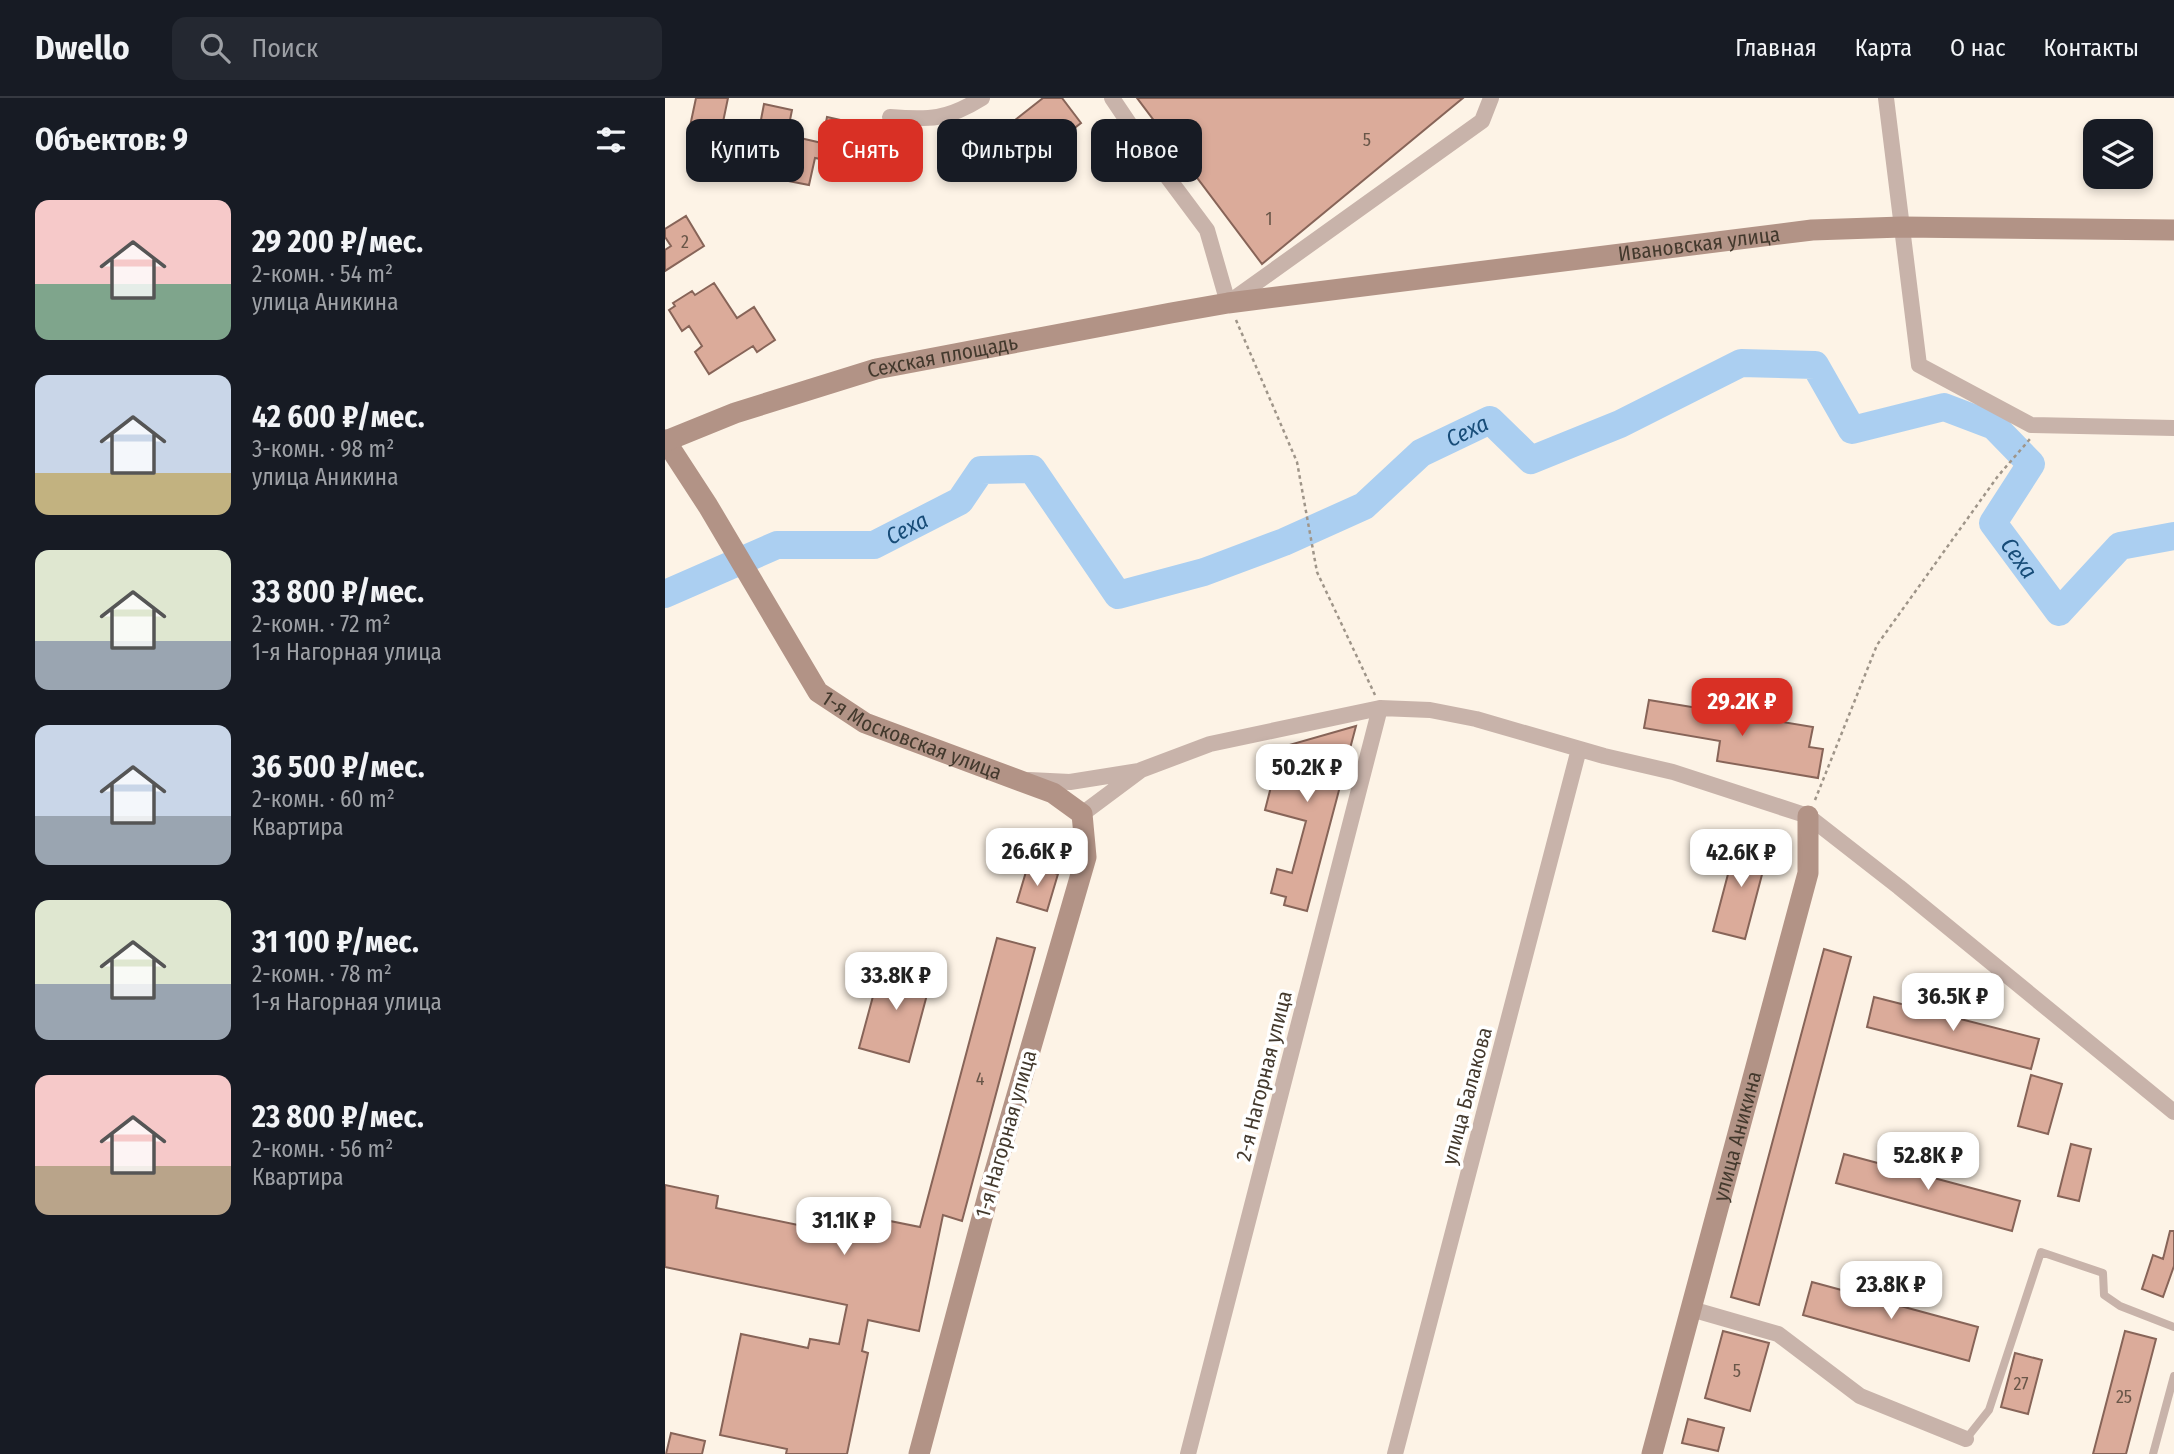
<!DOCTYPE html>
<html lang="ru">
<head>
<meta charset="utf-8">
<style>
	body { margin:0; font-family:"Fira Sans Condensed",sans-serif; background:#242831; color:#f1f3f6; height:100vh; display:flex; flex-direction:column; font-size:26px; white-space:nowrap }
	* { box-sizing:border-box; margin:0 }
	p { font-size:23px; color:#9ea1a6 }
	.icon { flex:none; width:38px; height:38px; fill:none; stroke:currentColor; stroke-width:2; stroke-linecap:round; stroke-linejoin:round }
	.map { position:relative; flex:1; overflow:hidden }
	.sheet { display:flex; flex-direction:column; background:#171b24; width:665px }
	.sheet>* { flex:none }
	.guide { position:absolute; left:21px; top:21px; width:665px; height:63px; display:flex; gap:14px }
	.tools { position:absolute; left:1418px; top:21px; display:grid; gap:14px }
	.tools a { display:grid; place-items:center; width:70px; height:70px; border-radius:14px; background:#171b24; box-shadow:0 4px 10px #0003; font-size:35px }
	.price { position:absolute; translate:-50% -60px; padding:0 16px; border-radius:14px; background:#fff; color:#222; font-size:23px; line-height:46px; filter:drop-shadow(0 2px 4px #0008) }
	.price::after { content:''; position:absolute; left:50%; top:42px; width:21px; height:16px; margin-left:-10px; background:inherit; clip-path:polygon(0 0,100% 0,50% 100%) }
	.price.active { background:#d93025; color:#fff }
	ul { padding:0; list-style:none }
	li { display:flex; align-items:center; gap:21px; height:175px; padding:0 35px }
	li span { display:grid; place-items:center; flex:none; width:196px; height:140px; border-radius:14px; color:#555 }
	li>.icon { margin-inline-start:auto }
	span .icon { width:84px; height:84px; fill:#fffc; stroke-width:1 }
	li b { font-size:30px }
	h2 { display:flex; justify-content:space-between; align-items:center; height:84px; padding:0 35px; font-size:30px }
	.tag { padding:0 24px; border-radius:14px; background:#171b24; box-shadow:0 4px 10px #0003; font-size:24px; line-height:63px }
	.tag.active { background:#d93025; color:#fff }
	header { display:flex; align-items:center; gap:42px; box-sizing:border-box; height:98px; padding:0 35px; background:#171b24; border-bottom:2px solid #363941 }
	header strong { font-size:33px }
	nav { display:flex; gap:38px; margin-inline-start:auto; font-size:24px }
	.search { width:490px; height:63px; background:#242831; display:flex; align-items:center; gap:18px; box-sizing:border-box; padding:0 24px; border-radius:14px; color:#9ea1a6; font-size:26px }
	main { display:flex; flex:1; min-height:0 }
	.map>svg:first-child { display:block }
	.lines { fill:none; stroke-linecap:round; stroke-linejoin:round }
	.river { stroke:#abcff1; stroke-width:28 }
	.building { fill:#dbab9a; stroke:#876458; stroke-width:2 }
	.path { stroke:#9f9589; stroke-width:2.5; stroke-dasharray:3.5 3.5; stroke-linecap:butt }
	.lane { stroke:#c8b3aa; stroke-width:8 }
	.street { stroke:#c8b3aa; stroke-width:16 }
	.secondary { stroke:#b29386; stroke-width:21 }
	.labels { text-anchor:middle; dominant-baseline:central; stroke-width:7; stroke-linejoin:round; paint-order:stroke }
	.number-label { font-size:18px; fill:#695648 }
	.street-label { font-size:21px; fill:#43392d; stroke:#fff }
	.water-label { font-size:23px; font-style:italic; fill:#174c78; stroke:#fff }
</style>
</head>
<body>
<header>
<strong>Dwello</strong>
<div class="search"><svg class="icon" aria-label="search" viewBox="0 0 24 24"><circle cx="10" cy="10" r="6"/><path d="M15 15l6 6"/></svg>Поиск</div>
<nav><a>Главная</a><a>Карта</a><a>О нас</a><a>Контакты</a></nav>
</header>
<main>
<section class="sheet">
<h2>Объектов: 9<svg class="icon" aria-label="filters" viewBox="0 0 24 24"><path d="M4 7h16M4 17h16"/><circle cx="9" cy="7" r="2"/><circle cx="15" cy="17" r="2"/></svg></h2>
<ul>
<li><span style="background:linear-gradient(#f6c9c9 60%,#7fa58c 0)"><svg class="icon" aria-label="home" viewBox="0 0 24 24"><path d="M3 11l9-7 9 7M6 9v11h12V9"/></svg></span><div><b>29 200 ₽/мес.</b><p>2-комн. · 54 m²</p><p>улица Аникина</p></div></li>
<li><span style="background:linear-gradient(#c9d6e8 70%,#c2b280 0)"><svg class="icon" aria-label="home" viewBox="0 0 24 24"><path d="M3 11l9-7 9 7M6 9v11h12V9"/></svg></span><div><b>42 600 ₽/мес.</b><p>3-комн. · 98 m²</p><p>улица Аникина</p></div></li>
<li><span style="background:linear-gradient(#dfe7d0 65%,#9aa5b1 0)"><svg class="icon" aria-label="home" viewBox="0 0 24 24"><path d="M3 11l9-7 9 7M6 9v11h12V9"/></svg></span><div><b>33 800 ₽/мес.</b><p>2-комн. · 72 m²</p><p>1-я Нагорная улица</p></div></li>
<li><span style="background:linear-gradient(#c9d6e8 65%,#9aa5b1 0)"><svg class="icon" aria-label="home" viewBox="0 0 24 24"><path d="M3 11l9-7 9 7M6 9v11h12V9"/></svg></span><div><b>36 500 ₽/мес.</b><p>2-комн. · 60 m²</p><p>Квартира</p></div></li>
<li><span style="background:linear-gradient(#dfe7d0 60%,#9aa5b1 0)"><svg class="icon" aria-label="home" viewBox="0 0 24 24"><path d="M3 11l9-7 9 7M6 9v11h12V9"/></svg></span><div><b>31 100 ₽/мес.</b><p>2-комн. · 78 m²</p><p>1-я Нагорная улица</p></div></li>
<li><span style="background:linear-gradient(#f6c9c9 65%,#b9a48a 0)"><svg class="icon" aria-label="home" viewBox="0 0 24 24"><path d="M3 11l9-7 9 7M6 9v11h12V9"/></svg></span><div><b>23 800 ₽/мес.</b><p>2-комн. · 56 m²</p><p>Квартира</p></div></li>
</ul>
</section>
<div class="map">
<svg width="1509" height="1356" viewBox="0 0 1509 1356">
	<rect width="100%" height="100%" fill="#fdf3e6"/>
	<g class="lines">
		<path class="river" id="s1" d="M0 496 112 447H209L295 403 316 372 367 371 453 497 539 474 619 444 699 408 756 355 825 322 866 362 955 326 1076 265 1150 267 1187 332 1279 309 1329 328 1366 366 1328 425 1394 514 1455 448 1509 438"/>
	</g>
	<path class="building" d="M31 0H63L58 24 94 32 99 6 127 12 122 37 157 45 162 19 189 25 181 66 150 60 144 87 113 81 119 53 86 46 81 73 49 66 55 40 24 33Z
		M378 0H397L416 25 371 60 345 26Z
		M472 0H798L597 166Z
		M21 118 39 148 0 173V152L6 148 0 139V131Z
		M49 185 72 220 89 209 110 242 92 254 88 248 44 276 30 254 37 248 24 228 17 233 4 212 10 208 8 205 27 193 30 197Z
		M984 602 1148 629 1144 649 1158 651 1153 680 1052 663 1055 643 979 630Z
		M691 628 642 813 619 807 621 799 606 795 612 771 627 775 641 723 600 712 608 681 600 654Z
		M1072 742 1104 750 1080 841 1048 833Z
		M363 767 393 776 382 813 352 804Z
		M332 840 370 850 297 1123 278 1117 254 1233 203 1222 197 1253 203 1255 182 1356H121L122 1351 55 1337 76 1236 143 1250 145 1241 174 1246 182 1207 0 1169V1087L53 1098 51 1110 191 1139 195 1117 255 1129Z
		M1159 851 1186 859 1094 1207 1066 1199Z
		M217 865 267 878 244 964 194 950Z
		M1209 899 1374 941 1366 971 1202 929Z
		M1366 977 1397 986 1383 1036 1353 1028Z
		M1406 1046 1426 1051 1414 1103 1393 1098Z
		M1179 1056 1355 1103 1347 1133 1171 1085Z
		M1505 1133H1509V1168L1498 1199 1477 1191 1488 1157 1498 1161Z
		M1147 1184 1313 1229 1304 1263 1138 1217Z
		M1058 1233 1104 1245 1085 1313 1040 1300Z
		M1460 1233 1491 1241 1461 1356H1428Z
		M1350 1255 1377 1262 1363 1316 1336 1309Z
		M1023 1321 1059 1330 1053 1353 1017 1345Z
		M6 1335 40 1343 37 1356H1Z"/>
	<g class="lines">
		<path class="path" d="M571 222 632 364 652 474 710 597
			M1150 702 1212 547 1333 378 1365 341"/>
		<path class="lane" d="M1301 1341 1324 1312 1376 1154 1438 1175 1439 1197 1455 1208 1509 1229
			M1488 1356 1509 1278"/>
		<path class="street" d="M447 0 480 49 542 132 563 205 817 23 826 0
			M1221 0 1254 267 1366 327 1509 330
			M225 19C264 22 282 22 317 0
			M364 682 405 684 474 673
			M417 716 476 672 545 646 715 610 765 612 811 621 939 658 1008 674 1143 718 1234 789 1509 1014
			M1026 1211 1113 1236 1195 1298 1301 1341
			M523 1356 715 610
			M730 1356 914 651"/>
		<g class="secondary">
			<path id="s2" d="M0 342 43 408 153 594 200 625 388 695 417 716 421 759 324 1094 254 1356"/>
			<path id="s3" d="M1 343 70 315 211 271 506 215 563 205 1147 132 1237 129 1509 132"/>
			<path id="s4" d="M987 1356 1143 775V718"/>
		</g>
	</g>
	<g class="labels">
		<g class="number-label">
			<text x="702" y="42">5</text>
			<text x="604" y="121">1</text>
			<text x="20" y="144">2</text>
			<text x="315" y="981">4</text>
			<text x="1072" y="1273">5</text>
			<text x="1356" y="1286">27</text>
			<text x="1459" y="1299">25</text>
		</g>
		<g class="street-label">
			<text stroke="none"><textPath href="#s3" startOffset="1055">Ивановская улица</textPath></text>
			<text stroke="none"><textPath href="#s3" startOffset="290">Сехская площадь</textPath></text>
			<text stroke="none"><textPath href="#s2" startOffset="399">1-я Московская улица</textPath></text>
			<text transform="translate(599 978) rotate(-76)">2-я Нагорная улица</text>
			<text transform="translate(802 998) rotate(-75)">улица Балакова</text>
			<text transform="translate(341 1036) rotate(-74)">1-я Нагорная улица</text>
			<text stroke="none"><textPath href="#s4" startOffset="329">улица Аникина</textPath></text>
		</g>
		<g class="water-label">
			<text stroke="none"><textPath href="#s1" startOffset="948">Сеха</textPath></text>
			<text stroke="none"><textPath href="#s1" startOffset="256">Сеха</textPath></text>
			<text stroke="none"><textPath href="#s1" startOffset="1726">Сеха</textPath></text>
		</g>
	</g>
</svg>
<div class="tools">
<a><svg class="icon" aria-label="layers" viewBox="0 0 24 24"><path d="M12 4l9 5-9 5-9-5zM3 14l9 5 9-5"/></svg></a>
</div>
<b class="price active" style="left:1077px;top:640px">29.2K ₽</b>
<b class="price" style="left:642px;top:706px">50.2K ₽</b>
<b class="price" style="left:372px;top:790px">26.6K ₽</b>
<b class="price" style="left:1076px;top:791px">42.6K ₽</b>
<b class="price" style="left:231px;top:914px">33.8K ₽</b>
<b class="price" style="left:1288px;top:935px">36.5K ₽</b>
<b class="price" style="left:1263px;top:1094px">52.8K ₽</b>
<b class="price" style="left:179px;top:1159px">31.1K ₽</b>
<b class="price" style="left:1226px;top:1223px">23.8K ₽</b>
<div class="guide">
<a class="tag">Купить</a>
<a class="tag active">Снять</a>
<a class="tag">Фильтры</a>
<a class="tag">Новое</a>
</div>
</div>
</main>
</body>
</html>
